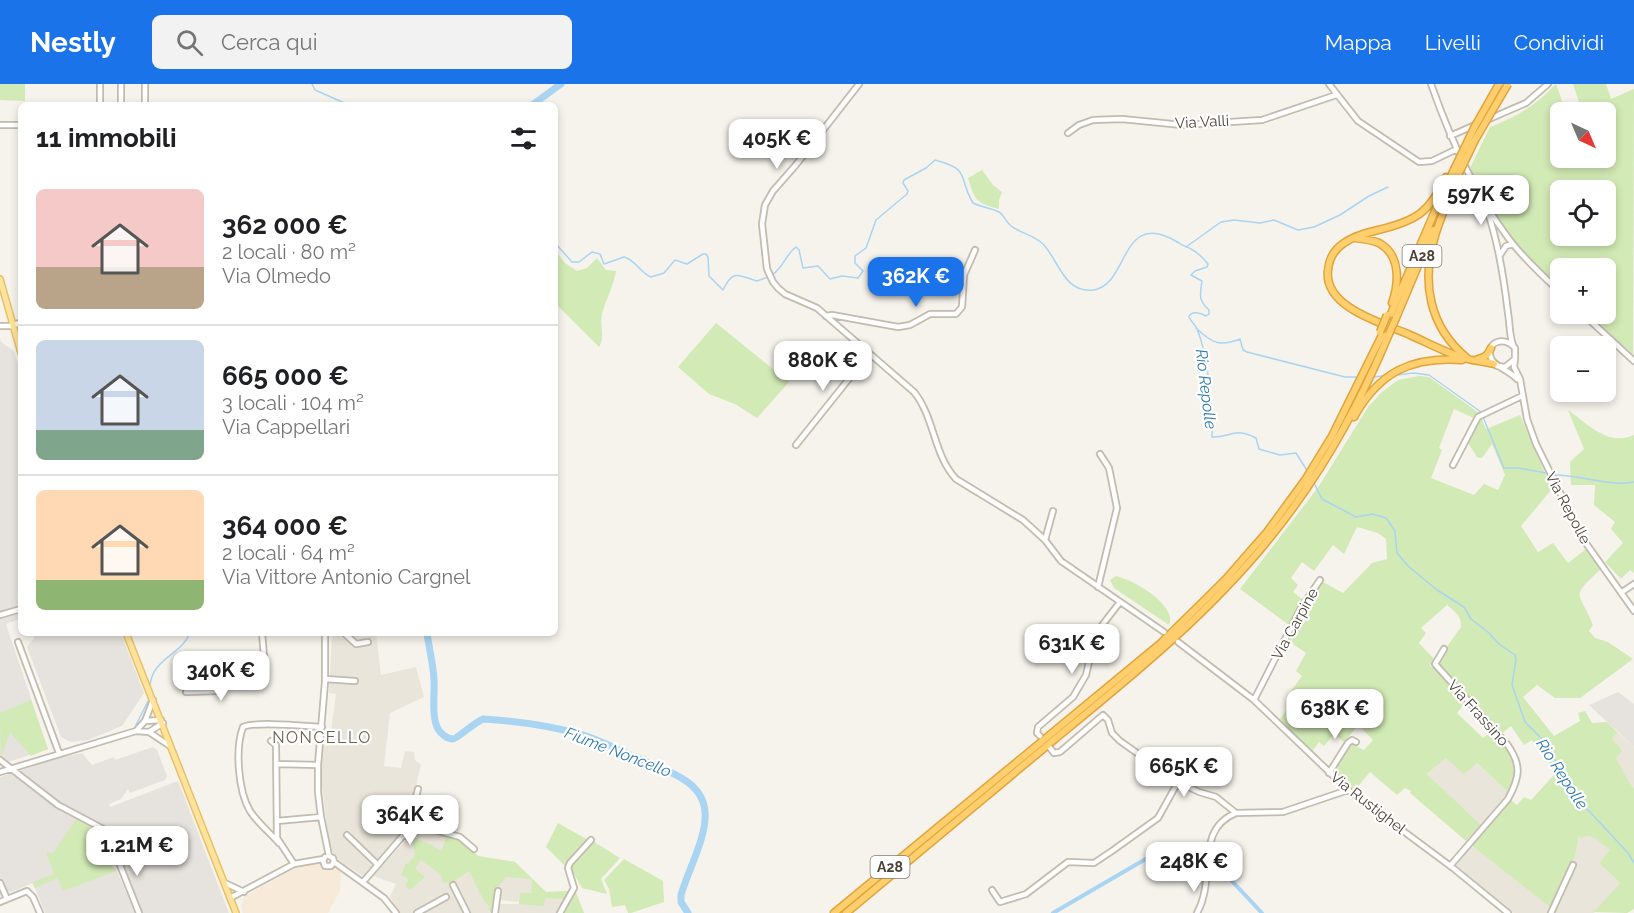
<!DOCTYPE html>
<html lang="it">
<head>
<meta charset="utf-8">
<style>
	body { margin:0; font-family:Raleway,sans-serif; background:#f2f2f2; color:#202124; height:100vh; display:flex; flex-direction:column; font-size:22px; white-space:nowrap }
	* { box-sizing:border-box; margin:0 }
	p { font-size:20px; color:#757577 }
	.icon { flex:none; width:33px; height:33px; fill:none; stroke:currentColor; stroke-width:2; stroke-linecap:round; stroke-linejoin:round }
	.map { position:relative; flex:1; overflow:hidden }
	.panel { position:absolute; left:18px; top:18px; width:540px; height:534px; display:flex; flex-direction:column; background:#fff; border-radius:9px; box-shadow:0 3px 9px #0003 }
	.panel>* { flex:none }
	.needle { width:39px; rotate:136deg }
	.controls { position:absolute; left:1550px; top:18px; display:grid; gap:12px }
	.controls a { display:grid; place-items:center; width:66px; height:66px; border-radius:9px; background:#fff; box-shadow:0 3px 9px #0003; font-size:30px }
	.price { position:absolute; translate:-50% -51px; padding:0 14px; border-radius:12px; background:#fff; color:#222; font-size:20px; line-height:39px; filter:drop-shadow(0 2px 3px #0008) }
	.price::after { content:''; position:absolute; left:50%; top:36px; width:18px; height:14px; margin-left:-9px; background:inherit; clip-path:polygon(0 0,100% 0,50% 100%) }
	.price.current { background:#1a73e8; color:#fff }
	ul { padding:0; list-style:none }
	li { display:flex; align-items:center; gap:18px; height:150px; padding:0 18px }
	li+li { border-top:2px solid #e0e0e0 }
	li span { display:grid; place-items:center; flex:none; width:168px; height:120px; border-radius:9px; color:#555 }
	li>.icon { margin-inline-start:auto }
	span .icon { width:72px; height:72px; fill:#fffc; stroke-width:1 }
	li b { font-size:26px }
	h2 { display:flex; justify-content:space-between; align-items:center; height:72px; padding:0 18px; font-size:26px }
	header { display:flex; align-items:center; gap:36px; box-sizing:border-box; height:84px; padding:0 30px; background:#1a73e8; color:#fff }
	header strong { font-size:28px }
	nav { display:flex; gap:33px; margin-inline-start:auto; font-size:21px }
	.search { width:420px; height:54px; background:#f2f2f2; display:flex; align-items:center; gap:15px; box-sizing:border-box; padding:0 21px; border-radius:9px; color:#757577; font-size:22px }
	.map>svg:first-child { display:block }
	.residential { fill:#eae5da }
	.commercial { fill:#f7ead8 }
	.industrial { fill:#e6e2dd }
	.green { fill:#d2eab5; fill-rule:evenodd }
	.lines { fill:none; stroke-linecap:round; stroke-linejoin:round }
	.stream { stroke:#a9d4f2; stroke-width:1.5 }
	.canal { stroke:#a9d4f2; stroke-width:4 }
	.river { stroke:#a9d4f2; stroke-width:7 }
	.minor-casing { stroke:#c2bbae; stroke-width:8 }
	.major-casing { stroke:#e6c16a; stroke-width:8 }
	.highway-casing { stroke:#e0a43c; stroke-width:9 }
	.minor { stroke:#fff; stroke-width:4.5 }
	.major { stroke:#ffe39c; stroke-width:5 }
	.highway { stroke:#ffcf6e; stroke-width:6 }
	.highway-bridge-casing { stroke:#e0a43c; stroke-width:9; stroke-linecap:butt }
	.highway-bridge { stroke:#ffcf6e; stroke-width:6 }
	.labels { text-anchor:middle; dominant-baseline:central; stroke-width:4.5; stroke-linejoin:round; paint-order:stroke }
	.shield { fill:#fff; stroke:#817c74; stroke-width:1.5 }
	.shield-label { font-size:14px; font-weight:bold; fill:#4b4439 }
	.street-label { font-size:15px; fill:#4b4439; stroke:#fff }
	.water-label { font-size:16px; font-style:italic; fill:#2e7ab2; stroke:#fff }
	.neighbourhood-label { font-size:16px; letter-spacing:1.5px; fill:#6e6250; stroke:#fff }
</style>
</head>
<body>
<header>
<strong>Nestly</strong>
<div class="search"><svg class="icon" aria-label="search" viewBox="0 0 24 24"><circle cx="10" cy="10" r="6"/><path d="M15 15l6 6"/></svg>Cerca qui</div>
<nav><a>Mappa</a><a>Livelli</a><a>Condividi</a></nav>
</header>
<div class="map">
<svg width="1634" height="829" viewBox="0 0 1634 829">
	<rect width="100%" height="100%" fill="#f6f3ec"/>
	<path class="residential" d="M348 549H376L381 591 416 583 424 613 390 629 384 682 401 684 405 667 414 668 415 676 421 681 405 746H403L392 728 375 725 376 729 390 731 399 753 378 778 352 753 351 748 348 746 343 751 374 783 364 793 336 774 329 760 321 693 323 662H329L336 610 329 609 332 552 336 550 357 561 372 559V555L357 557Z
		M1618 649 1634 663V704L1630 701 1616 674 1612 654Z
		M1446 674 1477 679 1508 708 1481 741 1427 690Z
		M414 742 460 755 478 772 515 778 546 808 571 807 573 801 584 829H497L499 820H519V818L499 816V808H496L493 829H471L454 798 449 800 465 829H420L440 819 442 820 450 814 449 810 413 829H400L390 813 396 800 373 792 404 758Z
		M1590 742 1611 765 1599 779 1620 799 1594 829H1514L1456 781 1471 761 1550 822 1575 773 1579 751Z"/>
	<path class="commercial" d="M316 777 328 786 341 784 340 807 328 829H243L241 823 244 813 299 782Z"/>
	<path class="industrial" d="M0 254 1 258 14 267 21 290V534L6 540 48 665 8 678 0 672Z
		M33 549H121L144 609 122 642 88 656 70 658 61 653 27 563 34 554Z
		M1618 608 1634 620V663L1589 621Z
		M153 663 157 666 167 692 165 696 130 709 128 705 121 715 109 720 110 723 178 697 229 829H143L115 759 97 766 101 775 116 785 135 829H45L33 799 11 808H7L0 793V693L58 674 82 669 92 681 114 673 115 676Z"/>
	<path class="green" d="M0 0H25V17L0 16Z
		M1556 0 1566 28H1560V74H1605V28H1579L1582 27 1573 0H1606L1611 15 1634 5 1633 270 1587 230H1605V184H1560V205L1513 159 1489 121 1470 84 1490 43C1519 31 1534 23 1556 0ZM1560 106H1605V152H1560Z
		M982 86 993 101 1002 108 999 116V125C976 119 975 117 968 94Z
		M555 166 565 179 577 187 587 184 597 174 606 186 616 187C613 204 606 215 602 230 599 242 606 252 599 263L555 219Z
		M716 239 789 298 757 334 735 320 709 310 678 283Z
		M1419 292 1429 293 1479 329 1486 345 1520 331 1552 405 1521 442 1538 468 1553 459 1568 479 1586 465 1601 485C1569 515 1579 506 1593 541L1589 547 1595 554 1608 558 1633 575 1580 614H1555L1537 601 1523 613 1554 652 1580 637 1578 629 1585 627 1592 639 1607 638 1618 649 1612 654 1622 667 1616 674 1630 700 1634 704V825L1627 829 1594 828 1620 799 1599 779 1610 766C1600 759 1591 746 1580 755L1579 751 1575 773 1550 823 1471 761 1510 715 1517 721 1524 713 1531 716 1554 691C1553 678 1539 667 1532 656L1524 661 1511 642 1501 650 1439 581 1437 579 1439 574 1461 543C1462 532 1454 527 1447 521L1421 544 1426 549 1419 559 1433 574 1434 577 1430 580 1431 583 1436 584 1466 618 1457 629 1483 654 1492 647C1508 665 1527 685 1508 708L1477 679 1464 690 1446 674 1427 690 1481 741 1466 757 1410 709 1411 707 1405 704 1397 711 1370 688 1355 706 1333 687 1350 659 1364 666 1373 656 1362 645 1374 632 1358 616 1348 627 1360 639 1344 658 1334 650 1324 662 1319 658 1312 668 1280 635 1293 617 1288 611 1302 592 1296 587 1306 569 1287 556 1293 544 1240 505 1319 402 1368 323 1382 308 1398 296ZM1454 325 1478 336 1467 357 1477 373 1482 374 1492 360 1505 391 1498 406 1484 400 1474 411 1431 394 1442 366 1439 364ZM1357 443 1378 449 1386 455 1387 475 1372 479 1343 509 1323 498 1320 499 1307 519 1293 508 1298 501 1291 494 1302 478 1314 487 1333 461 1344 470Z
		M1568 326C1588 340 1608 363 1634 351V489L1630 486 1621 495 1605 478 1623 459 1611 445 1615 438 1594 421 1595 401H1571L1570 378 1584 365Z
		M1116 492C1132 495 1178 521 1169 541L1114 504 1110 496Z
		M31 616 48 665 31 672 10 648 1 673 0 629Z
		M77 734 111 751 112 757 97 765C103 780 109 776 116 787L63 807 57 794 35 804 32 799 54 790 46 768 53 769Z
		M558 739 590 757 566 783 546 763Z
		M408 751 430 760 441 767 447 751 460 755 478 772 515 778 546 808 571 807 573 801 584 829H564L567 815 545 814 544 822 519 820 520 809H531L532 795 506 793 495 807 492 829 488 826 490 822 485 819 469 787 454 797 444 799 440 790 421 776 415 785 425 793 410 806 405 802 409 795 401 791 406 779 408 780 415 771 413 756 407 753Z
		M594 758 620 774 601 795 607 810 582 804 570 783Z
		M624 775 663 797 664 818 631 829H628L625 821 612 823 609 805 604 796Z"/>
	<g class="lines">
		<path class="stream" d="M312 0 315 6 349 21
			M555 159 572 178H579L592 168 600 170 604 180 624 173C636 176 640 189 651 193L664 189 675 176 687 180 703 170H706L708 173 709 192 723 206C733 185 738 191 757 197L768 193
			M1186 163 1221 138 1234 136 1260 139 1274 136 1298 146 1314 143 1340 131 1369 112 1388 103
			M772 191C783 184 786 170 796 163L799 166 803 184 818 182 830 195 842 192 858 194 863 187 855 179V172L866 164 876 136 907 110 908 107 903 99 904 96 926 84 935 76C972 86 957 92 973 119 981 123 991 124 999 128 1004 131 1006 138 1011 142 1020 149 1034 151 1043 160 1059 177 1064 209 1093 206 1130 202 1119 122 1179 159 1182 162 1187 162 1191 165 1197 168 1204 175 1208 180L1207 183 1195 187 1191 191 1202 197C1200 211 1198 216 1209 226V230L1206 232C1201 229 1191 226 1189 233 1191 238 1195 240 1197 245 1208 271 1213 325 1212 353 1230 354 1234 342 1256 354L1259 365 1280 371 1296 369 1308 388
			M1196 244C1212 259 1219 263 1240 255L1243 266 1247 268 1345 293H1359
			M1397 291 1414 289 1429 291 1481 328
			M1373 293 1383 292
			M1483 333 1504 384H1518L1546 389
			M1555 391C1580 391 1610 403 1634 398
			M1313 397 1322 415 1356 433 1373 430 1386 434 1395 447 1397 469 1408 482 1437 506 1464 523 1471 535 1489 549 1499 560 1515 571 1516 575 1512 601 1525 638 1546 659 1576 716 1591 729 1628 769 1634 779
			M150 601C153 574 181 571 190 549
			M136 641 148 617"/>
		<path class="canal" d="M1053 829 1168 762C1184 763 1193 775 1205 785L1216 780 1262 829"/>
		<path class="river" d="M532 21 561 0
			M427 549C429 564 433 579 434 595 435 610 431 632 438 645 441 650 447 655 453 655 456 655 474 639 483 635 516 637 552 642 583 651 603 657 622 668 642 676 666 687 703 696 705 728 707 753 688 786 681 811V818L688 829"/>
		<g class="minor-casing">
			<path id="minor" d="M145 0V21
				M859 0 795 82 773 107 765 121 762 140 767 185 773 198 778 204 785 210 817 224 914 308C935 334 933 370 956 395L1023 436 1045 456 1061 477 1164 548
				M1329 0 1358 37 1419 78 1432 77 1457 65
				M1431 0C1450 54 1474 109 1509 155 1524 175 1542 191 1560 208
				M100 21V0
				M121 21V0
				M0 41H21
				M1068 49 1079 41 1093 36 1122 35 1182 41 1262 36 1336 11
				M1450 52 1526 19 1548 0
				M1488 129C1499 161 1504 195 1508 229 1510 240 1509 250 1513 261
				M1500 171 1506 162 1513 160
				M1583 230 1634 277
				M826 232 832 231 898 243 910 241 930 230H956L962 223 964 191 975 166
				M0 242H12L21 238
				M1515 275 1514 283 1520 295 1527 335 1536 360 1583 455 1634 527
				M1497 282 1505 283 1515 275V264C1505 251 1485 258 1491 274 1493 282 1509 286 1517 295
				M796 361 868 271
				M1453 381 1478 333 1522 312
				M1045 456 1053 427
				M1098 503 1117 424 1109 384 1100 370
				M1622 508 1634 500
				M0 531 21 525
				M325 549V598L318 681V708L321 733 329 772 333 774 334 778 384 814 396 829
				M344 549 356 560 368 558
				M18 558 59 669
				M1178 558 1254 616 1348 706 1453 784 1508 829
				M1444 565 1435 580 1507 660C1522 681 1520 693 1508 715L1450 782
				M204 589 262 587 265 584 262 549
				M325 595 355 597
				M186 608 219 607 217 589
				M1254 616 1301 524 1320 496
				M145 637 161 636
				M136 647 145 637 153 616
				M149 648 163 639
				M1040 652 1037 649 1038 643 1073 613 1086 591 1094 556 1100 544 1120 518
				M271 657 276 661 277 754 294 780
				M1050 664 1054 669 1060 668 1103 631 1108 636 1112 649 1120 657 1178 698 1199 708 1216 713 1236 729 1283 728 1348 706
				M0 676 58 721 109 748
				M277 680 318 681
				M0 688 136 647 149 648 170 662
				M1329 689 1348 659 1352 656 1356 658
				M378 728C396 730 396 737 404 752
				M277 737 321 733
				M410 739 460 753 474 765
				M347 751 378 781
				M279 759C269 748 257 738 250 727 238 707 235 664 243 643 256 637 304 642 322 643
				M114 766 139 829
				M325 773 323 777 325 782H331L334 778
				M363 798 407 747 418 705
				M0 799 7 815
				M225 799 244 808
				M453 801 467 829
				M992 806 1000 818 1026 810 1068 778 1094 779 1112 767 1158 734 1178 698
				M230 814 294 780 323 775
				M0 818 27 807 33 813 40 829
				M417 829 446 813
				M495 829 498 807
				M560 829 574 804 568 784 570 779 591 756
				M1197 829C1217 793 1194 746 1236 729
				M1551 829 1573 781"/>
		</g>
		<g class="major-casing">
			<path id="major" d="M0 195 21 269
				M126 549 236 829"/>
		</g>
		<g class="highway-casing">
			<path id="highway" d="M1446 93C1429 129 1416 137 1378 146 1366 149 1354 152 1344 159 1335 165 1329 175 1328 186 1323 223 1382 239 1408 250 1426 258 1444 268 1463 274 1473 277 1484 277 1494 280
				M1448 112C1445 126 1439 138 1435 152 1421 198 1429 243 1467 274
				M1355 154C1363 155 1372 156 1379 159 1401 171 1399 199 1392 219
				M1390 232 1441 113
				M1396 234 1433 146
				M1478 275C1485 274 1488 271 1491 264
				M1354 333C1379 288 1412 272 1462 276
				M834 829 1161 559 1225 496 1267 448 1305 396 1332 352 1383 249
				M846 829C915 771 985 713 1055 655 1133 591 1210 529 1273 450 1321 390 1359 322 1389 250"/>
		</g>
		<use href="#minor" class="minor"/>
		<use href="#major" class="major"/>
		<use href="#highway" class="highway"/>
		<g class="highway-bridge-casing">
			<path id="highway-bridge" d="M1449 96 1474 44 1499 0
				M1449 110 1475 56 1508 0
				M1380 248 1387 231
				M1389 250 1396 234"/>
		</g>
		<use href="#highway-bridge" class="highway-bridge"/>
	</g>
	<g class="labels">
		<g class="shield">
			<rect x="1402.5" y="161" width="39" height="22" rx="4.5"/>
			<rect x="870.5" y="772" width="39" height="22" rx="4.5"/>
		</g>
		<g class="shield-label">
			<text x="1422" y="172">A28</text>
			<text x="890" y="783">A28</text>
		</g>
		<g class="street-label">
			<text transform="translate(1202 38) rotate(-3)">Via Valli</text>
			<text transform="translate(1568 424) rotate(62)">Via Repolle</text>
			<text transform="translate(1295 540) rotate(-61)">Via Carpine</text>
			<text transform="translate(1478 629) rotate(48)">Via Frassino</text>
			<text transform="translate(1368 719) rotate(38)">Via Rustighel</text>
		</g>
		<g class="water-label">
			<text transform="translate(1206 305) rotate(83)">Rio Repolle</text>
			<text transform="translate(618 668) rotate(21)">Fiume Noncello</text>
			<text transform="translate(1562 690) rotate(57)">Rio Repolle</text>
		</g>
		<g class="neighbourhood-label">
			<text x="322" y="653">NONCELLO</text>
		</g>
	</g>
</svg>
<div class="controls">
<a><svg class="needle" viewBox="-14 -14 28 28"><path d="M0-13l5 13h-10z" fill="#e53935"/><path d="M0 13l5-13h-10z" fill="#757577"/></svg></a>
<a><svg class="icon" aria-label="locate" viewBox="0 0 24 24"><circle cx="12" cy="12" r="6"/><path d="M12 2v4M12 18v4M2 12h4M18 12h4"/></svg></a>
<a>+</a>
<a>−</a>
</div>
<b class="price" style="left:777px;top:86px">405K €</b>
<b class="price" style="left:1481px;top:142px">597K €</b>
<b class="price current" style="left:916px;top:224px">362K €</b>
<b class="price" style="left:823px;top:308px">880K €</b>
<b class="price" style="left:1072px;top:591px">631K €</b>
<b class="price" style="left:221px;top:618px">340K €</b>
<b class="price" style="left:1335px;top:656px">638K €</b>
<b class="price" style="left:1184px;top:714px">665K €</b>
<b class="price" style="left:410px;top:762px">364K €</b>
<b class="price" style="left:137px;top:793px">1.21M €</b>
<b class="price" style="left:1194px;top:809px">248K €</b>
<section class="panel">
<h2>11 immobili<svg class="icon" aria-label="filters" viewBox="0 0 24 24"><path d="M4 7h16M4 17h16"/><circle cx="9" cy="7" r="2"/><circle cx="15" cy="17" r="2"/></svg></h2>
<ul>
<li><span style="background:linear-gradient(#f6c9c9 65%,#b9a48a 0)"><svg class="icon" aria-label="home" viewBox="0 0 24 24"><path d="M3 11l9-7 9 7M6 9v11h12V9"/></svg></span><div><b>362 000 €</b><p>2 locali · 80 m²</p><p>Via Olmedo</p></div></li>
<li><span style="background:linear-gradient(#c9d6e8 75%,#7fa58c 0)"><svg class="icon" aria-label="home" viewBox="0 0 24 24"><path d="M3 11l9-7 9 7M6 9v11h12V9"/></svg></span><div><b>665 000 €</b><p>3 locali · 104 m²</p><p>Via Cappellari</p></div></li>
<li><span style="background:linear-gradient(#ffd9b3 75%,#8fb573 0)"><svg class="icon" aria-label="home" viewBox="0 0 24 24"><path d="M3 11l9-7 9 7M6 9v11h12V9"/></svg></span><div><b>364 000 €</b><p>2 locali · 64 m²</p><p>Via Vittore Antonio Cargnel</p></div></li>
</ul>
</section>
</div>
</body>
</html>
